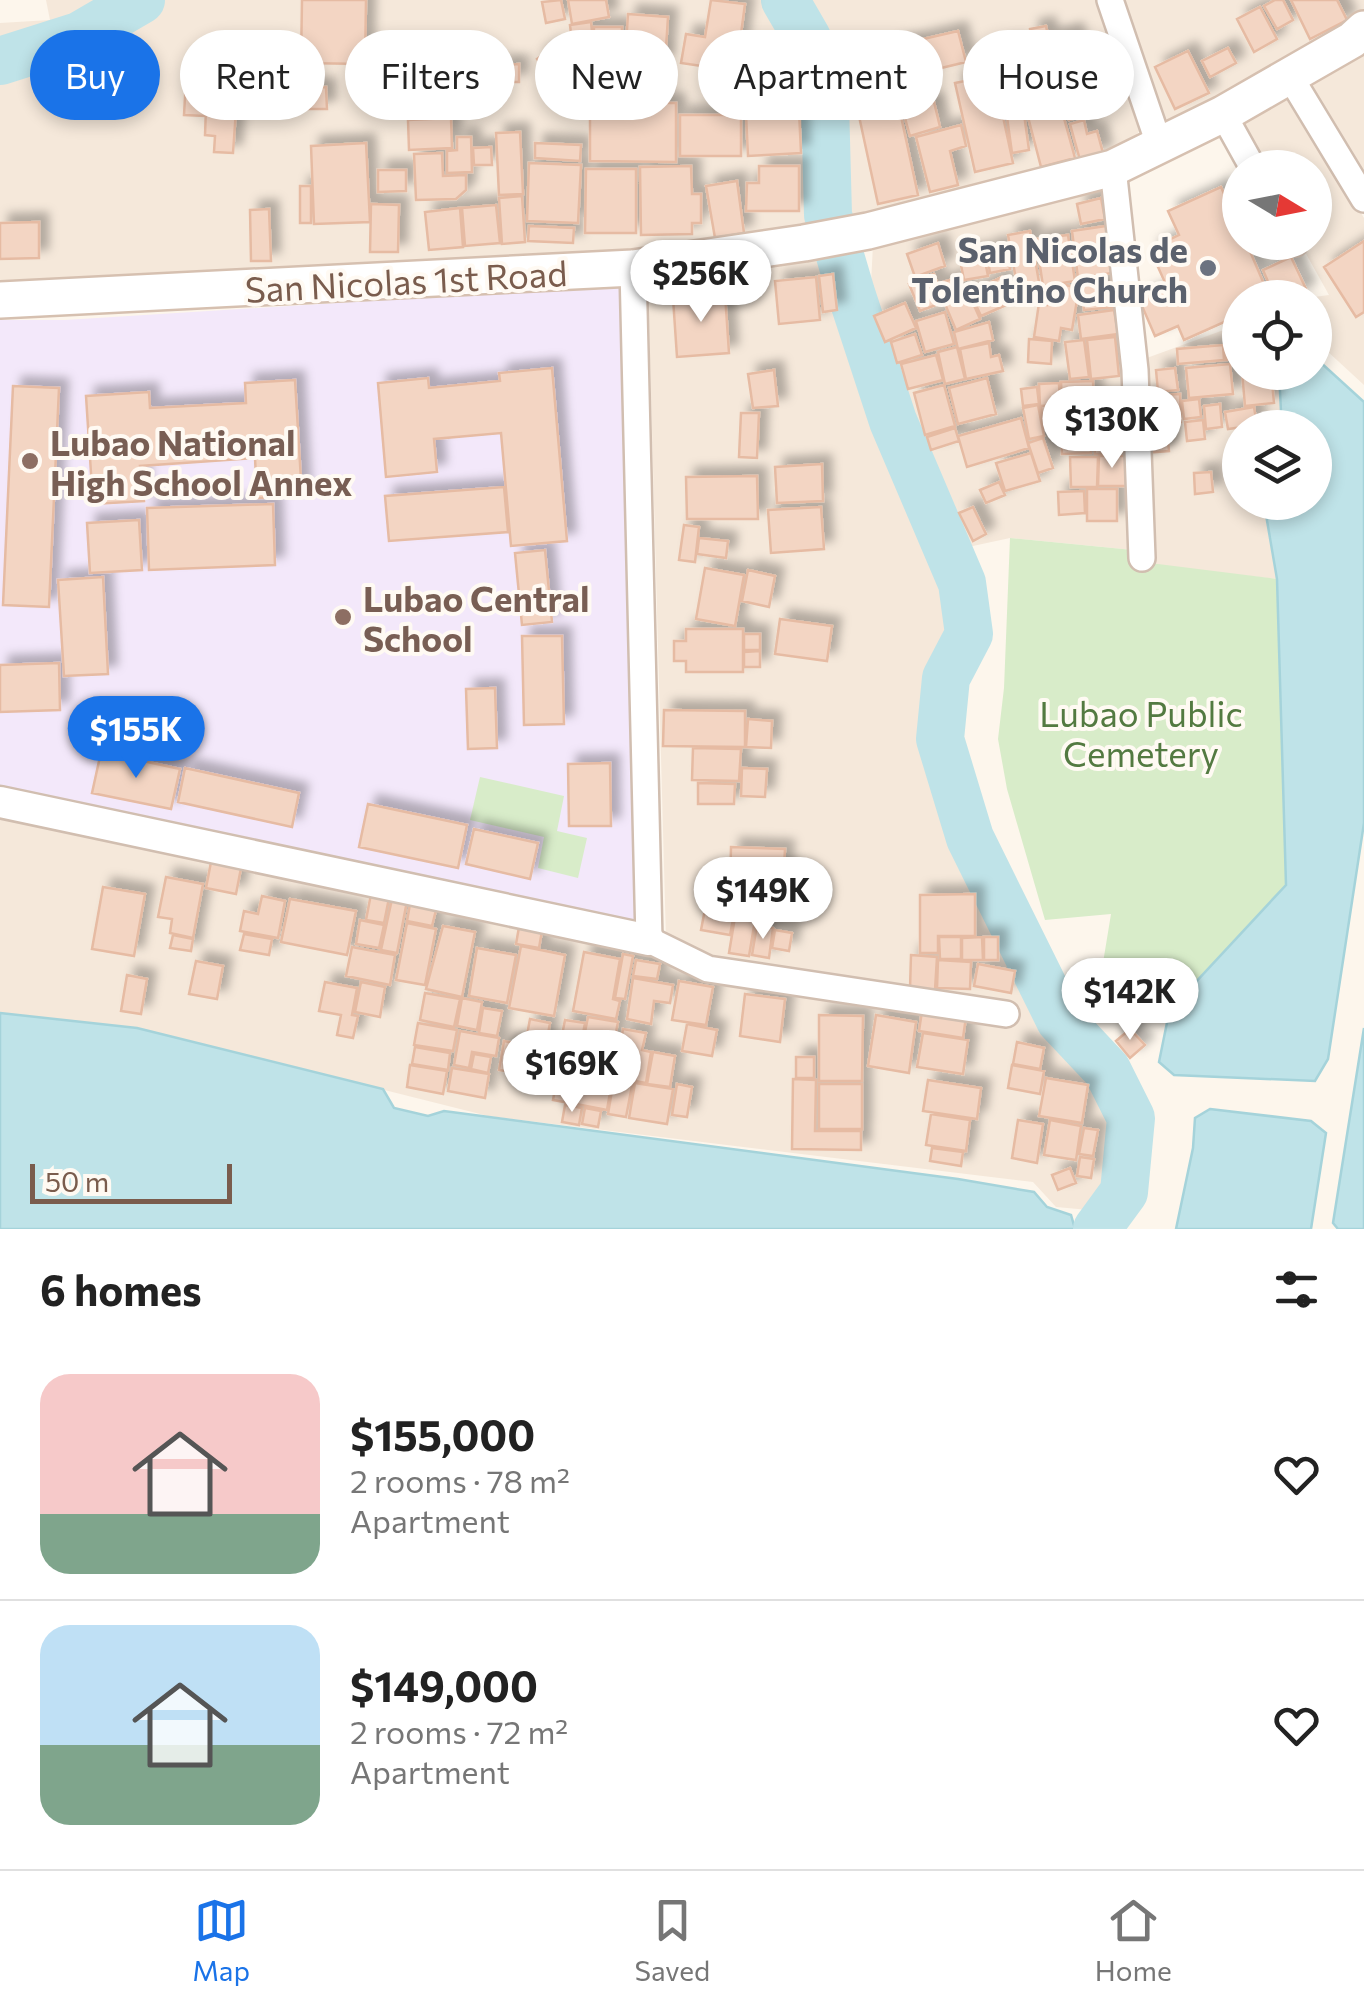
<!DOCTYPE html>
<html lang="en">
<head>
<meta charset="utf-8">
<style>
	body { margin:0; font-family:Commissioner,sans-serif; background:#f2f2f2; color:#222; height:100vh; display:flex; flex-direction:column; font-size:38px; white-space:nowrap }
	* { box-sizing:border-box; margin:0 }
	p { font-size:32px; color:#767676 }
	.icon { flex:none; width:55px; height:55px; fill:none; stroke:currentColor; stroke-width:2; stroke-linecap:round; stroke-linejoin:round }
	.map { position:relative; height:1229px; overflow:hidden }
	.side { display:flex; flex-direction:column; background:#fff; flex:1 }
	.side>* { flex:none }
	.top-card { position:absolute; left:30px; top:30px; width:1305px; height:90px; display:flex; gap:20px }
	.needle { width:65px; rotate:100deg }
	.buttons { position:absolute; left:1222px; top:150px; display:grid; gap:20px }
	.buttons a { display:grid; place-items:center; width:110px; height:110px; border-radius:50%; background:#fff; box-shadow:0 5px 15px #0003; font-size:50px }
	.scale { position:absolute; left:30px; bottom:25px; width:202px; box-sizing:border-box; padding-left:10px; border:5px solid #7a5c4d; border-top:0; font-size:28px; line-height:35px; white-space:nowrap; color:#7a5c4d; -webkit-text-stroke:8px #fffaf3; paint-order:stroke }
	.price { position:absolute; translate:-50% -85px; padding:0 22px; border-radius:35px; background:#fff; color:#222; font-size:32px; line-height:65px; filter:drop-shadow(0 2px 5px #0008) }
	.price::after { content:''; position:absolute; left:50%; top:60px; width:30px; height:22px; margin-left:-15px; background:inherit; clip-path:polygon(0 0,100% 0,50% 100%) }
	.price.active { background:#1a73e8; color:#fff }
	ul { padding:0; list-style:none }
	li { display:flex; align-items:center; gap:30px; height:250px; padding:0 40px }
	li+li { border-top:2px solid #e0e0e0 }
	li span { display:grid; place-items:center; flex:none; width:280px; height:200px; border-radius:30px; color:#555 }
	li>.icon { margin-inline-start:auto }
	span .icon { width:120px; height:120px; fill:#fffc; stroke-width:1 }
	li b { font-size:42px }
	h2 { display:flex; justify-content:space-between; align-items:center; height:120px; padding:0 40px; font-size:42px }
	.tag { padding:0 35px; border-radius:45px; background:#fff; box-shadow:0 5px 15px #0003; font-size:35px; line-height:90px }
	.tag.active { background:#1a73e8; color:#fff }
	.tabs { display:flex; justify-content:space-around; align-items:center; height:140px; border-top:2px solid #e0e0e0; background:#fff; font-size:28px; color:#767676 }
	.tabs a { display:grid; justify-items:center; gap:5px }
	.tabs .active { color:#1a73e8 }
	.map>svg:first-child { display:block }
	.residential { fill:#f5e8da }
	.education { fill:#f3e8fa }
	.green { fill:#d8ecc9 }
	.water { fill:#bfe3e8; stroke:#a5d3da; stroke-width:2.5 }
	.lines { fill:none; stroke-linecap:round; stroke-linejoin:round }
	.river { stroke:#bfe3e8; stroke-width:48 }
	.building { fill:#f3d5c3; stroke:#e6bba3; stroke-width:2.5; filter:url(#shadow) }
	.minor-casing { stroke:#d1beb0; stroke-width:30 }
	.tertiary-casing { stroke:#d1beb0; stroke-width:35 }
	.secondary-casing { stroke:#d6c0b0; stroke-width:40 }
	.minor { stroke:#fff; stroke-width:25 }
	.tertiary { stroke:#fff; stroke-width:30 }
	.secondary { stroke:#fff; stroke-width:35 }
	.worship-dot { fill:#6b7280; stroke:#fffaf3; stroke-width:4 }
	.education-dot { fill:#8d6e63; stroke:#fffaf3; stroke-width:4 }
	.labels { text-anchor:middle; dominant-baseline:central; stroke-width:8; stroke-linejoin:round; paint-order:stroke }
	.worship-label { font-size:35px; font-weight:bold; fill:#5b616d; stroke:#fffaf3; text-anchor:end }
	.street-label { font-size:35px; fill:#7a5c4d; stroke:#fffaf3 }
	.education-label { font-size:35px; font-weight:bold; fill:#785e54; stroke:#fffaf3; text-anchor:start }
	.park-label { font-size:35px; fill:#537a41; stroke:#fffaf3 }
</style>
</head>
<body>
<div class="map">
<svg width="1364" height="1229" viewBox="0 0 1364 1229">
	<defs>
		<filter id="shadow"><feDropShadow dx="9" dy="-9" stdDeviation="5" flood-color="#0004"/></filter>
	</defs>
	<rect width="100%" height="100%" fill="#fdf6ec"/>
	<path class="residential" d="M46 0H122L77 29 0 53V23L50 20Z
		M158 0H773L808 51 816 72 811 167 814 215 803 233 627 252 0 281V68L82 43Z
		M800 0H1096L1140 130 1127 148 852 218 842 170 831 71 817 31Z
		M1120 0H1364V13L1342 30 1164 127Z
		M1364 47V189L1301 86Z
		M1291 95 1364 218V385L1326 350 1319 361H1315L1314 297 1329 295 1300 243 1315 242V168L1259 167 1237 126Z
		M1112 180 1133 550 1010 538 959 549 892 391 869 324 873 244Z
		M826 255 838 268 868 396 919 534 948 585 960 634 935 669 929 727 949 791 965 861 993 924 1050 1023 1114 1112 1118 1171 1114 1196 1100 1211 1056 1207 1033 1182 488 1116 137 1028 0 1013V814L708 961 666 939 648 284Z
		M1240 324V372L1279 373 1281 411 1268 427 1240 428V502L1264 503 1277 579 1153 565 1141 462 1144 359Z"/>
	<path class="education" d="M623 285 636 924 0 791V320H65Z"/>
	<path class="green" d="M1010 538 1133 550 1134 561 1277 579 1286 885 1178 1001 1101 975 1111 914 1045 920 1007 789 998 739 1004 688Z
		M480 777 564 796 557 831 587 838 578 878 538 868 544 837 470 820Z"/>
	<path class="water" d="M1315 361H1319L1364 402V823L1328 1059 1315 1081 1174 1075 1159 1062 1172 998 1179 1000 1286 885 1277 579 1264 503 1315 502V428L1268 427 1281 411 1279 373 1315 372Z
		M0 1013 137 1028 383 1089 394 1108 428 1116 444 1111 958 1179 1034 1192 1047 1207 1071 1215 1075 1229H0Z
		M1364 1028V1229H1338L1333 1223Z
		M1210 1109 1311 1121 1326 1133 1311 1229H1176L1193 1148 1195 1118Z"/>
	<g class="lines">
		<path class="river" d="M785 0 807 38 821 74 825 102 828 215 851 293 893 421 962 583 969 634 946 678 940 739 970 838 1060 1020 1107 1070 1131 1118 1124 1192 1097 1229
			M0 61 79 36 141 0"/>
	</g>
	<path class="building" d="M302 0H366L365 64 301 63Z
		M561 0 565 19 546 23 542 2Z
		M568 0H606L609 17 572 24Z
		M711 0 745 4 736 71 681 63 686 34 705 37Z
		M1275 0H1283L1293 20 1277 29 1264 6Z
		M1291 0H1337L1347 20 1310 39Z
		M1260 7 1277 39 1254 52 1237 19Z
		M628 14 668 17 665 63 625 60Z
		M591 22 593 40 572 42 570 25Z
		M1046 26 1050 45 1033 48 1030 29Z
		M594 27H622L621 70 593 69Z
		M958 31 966 62 900 78 893 46Z
		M1074 32 1085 75 1061 81 1051 38Z
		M1014 45 1019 69 996 73 992 49Z
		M552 48 562 62 547 72 537 59Z
		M1228 48 1236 63 1210 77 1202 61Z
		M1050 50 1058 88 1029 94 1023 65 1037 62 1035 54Z
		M1188 51 1209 93 1175 109 1155 67Z
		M793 57 808 59 804 88 795 87 793 99 769 94 775 58 792 61Z
		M187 61 248 65 245 109 205 106V116L184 115Z
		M429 63 474 64V86L428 84Z
		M519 64V82H501V65Z
		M994 75 1013 163 975 172 955 83Z
		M1025 76 1028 96 1003 101 999 82Z
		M894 84 918 195 878 204 854 93Z
		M1082 84 1091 114 1069 120 1060 90Z
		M326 87 327 109H299L298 88Z
		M1053 92 1056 103 1027 110 1024 99Z
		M934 102 940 127 910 136 903 111Z
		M590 103H676V162L590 161Z
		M1060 104 1075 158 1041 167 1027 113Z
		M206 108 236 110 233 153 214 152 215 136 205 135Z
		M799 111 801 153 748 156 746 114Z
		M1024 114 1029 150 1012 153 1007 117Z
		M680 115H741V156H680Z
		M451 118 452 148 409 150 408 120Z
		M1084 120 1087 134 1097 131 1103 153 1080 160 1070 124Z
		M961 125 966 146 950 151 958 185 930 192 916 137Z
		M520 132 523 194 499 195 496 133Z
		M457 137H471L472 172 447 173V151L457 150Z
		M366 143 370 222 314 224 311 146Z
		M535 143 581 145 580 161 535 158Z
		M491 147 492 165H474L473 148Z
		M442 153 443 176 466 175V190L456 199 416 200 414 154Z
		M529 163 581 165 578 223 527 221Z
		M691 166 692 194H701V223H692V234L641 235 640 167Z
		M759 166H799V211H746L747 183H759Z
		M586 169H636V233H585Z
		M378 170H406V191L378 192Z
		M737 181 744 233 715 238 706 186Z
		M300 186H311V223H300Z
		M1221 187 1240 230V242H1246L1270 298H1240V315L1184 340 1178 326 1155 336 1139 299 1167 287 1150 249 1179 235 1168 211Z
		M522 196 525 242 502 244 499 198Z
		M1101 198 1105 219 1081 224 1077 204Z
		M371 204 399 205 398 252H370Z
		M496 205 500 243 465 246 462 208Z
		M460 208 463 247 429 250 425 212Z
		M269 209 271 261H251L250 210Z
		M39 222V258L0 259V223Z
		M529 226 574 228 573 243 528 241Z
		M1106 226 1112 273 1078 278 1072 231Z
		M1030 231 1039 282 1017 285 1008 235Z
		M1068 235 1075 281 1043 286 1036 239Z
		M1364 241V312L1356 317 1324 267Z
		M938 243 945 266 915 277 907 254Z
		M1005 245 1010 269 990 273 986 248Z
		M983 251 988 276 964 280 959 255Z
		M1291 257 1307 291 1294 298H1275L1263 270Z
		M833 274 837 310 823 312 819 276Z
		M934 274 944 302 920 311 909 284Z
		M816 277 820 320 779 324 775 281Z
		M959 277 966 293 946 301 940 283Z
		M1002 277 1013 302 981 316 970 292Z
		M1112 282 1115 307 1084 310 1081 285Z
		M1061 284 1079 288 1072 330 1061 328 1059 341 1034 337 1039 303 1047 305 1049 290 1060 292Z
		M725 294 729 353 677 357 673 298Z
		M969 294 980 319 956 330 945 304Z
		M905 303 916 328 885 342 874 316Z
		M1114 310 1118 334 1081 339 1078 315Z
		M945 312 954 344 925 352 916 321Z
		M989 322 993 340 958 349 954 332Z
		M1240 332V359L1226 360 1224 334Z
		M915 334 922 355 897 363 891 342Z
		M1115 337 1119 376 1091 379 1087 340Z
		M1029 339 1052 341 1051 364 1028 362Z
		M1084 340 1089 377 1070 379 1065 342Z
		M989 343 991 357 999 355 1003 371 966 379 960 349Z
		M1223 345 1224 360 1178 364 1177 349Z
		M957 347 965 379 945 384 938 352Z
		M936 355 943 380 908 389 901 364Z
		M1230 364 1233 394 1189 398 1186 368Z
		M552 368 567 541 511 546 501 433 434 439 437 472 386 477 378 383 428 378 429 388 500 381 499 373Z
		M1175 368 1178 390 1158 392 1156 370Z
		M774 370 778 406 753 408 748 374Z
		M1242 372H1271L1274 403 1245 406Z
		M987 378 996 414 958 424 949 388Z
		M295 380 302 497 257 498 255 458 140 466 144 501 93 504 86 396 149 392 150 408 246 403 245 383Z
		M1093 381 1094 404 1062 406 1061 382Z
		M1059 383 1060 405 1040 406 1039 384Z
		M944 385 955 426 925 435 914 393Z
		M13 386 59 388 49 607 3 605Z
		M1037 387 1039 404 1023 406 1021 389Z
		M1180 394 1181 422 1147 424 1145 396Z
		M1199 399 1201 417 1184 419 1182 401Z
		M1220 404 1222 427 1206 429 1204 406Z
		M1038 405 1044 436 1029 439 1023 408Z
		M1058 405 1059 425 1043 427 1041 406Z
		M1254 407 1257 425 1228 429 1225 412Z
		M741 413H759L757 458 739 457Z
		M1119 416 1121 433 1092 436 1091 419Z
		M1021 418 1029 448 967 467 958 436Z
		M1203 420 1205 439 1187 441 1185 422Z
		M1090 421 1091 453 1062 454 1060 422Z
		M1167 427 1169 451 1145 453 1143 429Z
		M955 428 959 441 931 450 927 437Z
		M1122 435 1123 452 1095 454 1093 437Z
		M1043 438 1053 468 1038 473 1028 443Z
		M1031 453 1040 481 1005 491 996 463Z
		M1099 456H1126V486H1098Z
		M1070 457H1098L1097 487H1071Z
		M822 464 823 501 777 503 775 467Z
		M1211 472 1213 492 1195 494 1194 473Z
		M757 476 758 519H687L686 477Z
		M999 482 1005 495 986 503 980 490Z
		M504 487 508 532 389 541 385 496Z
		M1087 489H1117V521H1087Z
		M1084 491 1085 513 1059 515 1058 492Z
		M273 504 275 565 149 570 147 508Z
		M821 507 824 549 771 553 768 510Z
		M973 507 986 534 973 541 959 513Z
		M139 520 142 570 90 573 87 523Z
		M684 525 699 527 695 562 679 560Z
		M699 538 728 541 726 558 697 554Z
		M545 550 552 622 522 625 515 553Z
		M705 568 744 575 735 626 696 619Z
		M748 570 775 576 769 607 742 601Z
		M103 577 108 674 64 676 58 580Z
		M780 619 832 626 827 661 775 654Z
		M686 629H743V672H686V661H674V641H686Z
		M744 634H760V650H744Z
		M522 636H562L564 724 524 725Z
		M760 651V667H744V652Z
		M59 663 60 710 0 712V665Z
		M495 688 497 748 468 749 466 689Z
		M664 710 745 711V747L663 746Z
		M748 719 772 721 771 748 746 747Z
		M693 748 741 749 739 781 692 780Z
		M101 752 180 769 171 809 92 793Z
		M610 763 611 826H569L568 764Z
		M185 768 299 793 292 827 178 802Z
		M742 768 767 769 765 797 741 796Z
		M698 783 735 784 734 804H698Z
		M368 804 467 825 458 868 359 847Z
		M474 829 538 843 530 879 466 864Z
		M731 847 785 849 784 867 764 866 763 891 730 890Z
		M211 862 241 868 236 894 206 888Z
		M767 869 789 870 788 895H766Z
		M166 877 203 884 193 938 170 933 172 919 158 917Z
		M792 885H814V908H792Z
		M103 887 145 894 134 956 92 949Z
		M371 894 389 898 384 923 366 920Z
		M975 894V936H938V953H920V895Z
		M262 896 285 901 278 938 240 931 244 911 258 914Z
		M290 899 356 911 347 955 281 942Z
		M392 899 407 901 397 953 381 950Z
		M410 904 436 910 432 926 407 921Z
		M705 909 734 914 730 935 701 930Z
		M736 911 756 914 749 956 729 953Z
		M360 920 384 925 379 948 356 944Z
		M407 923 436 929 425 985 396 980Z
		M757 925 773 928 769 958 752 955Z
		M443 926 475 932 462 997 426 989Z
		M519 927 542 931 539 948 516 944Z
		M775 930 792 933 789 951 772 948Z
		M244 934 272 939 269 955 240 950Z
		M173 935 193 939 191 951 170 948Z
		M939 937H961V959H940Z
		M982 937 983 960H962V938Z
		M984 937H998V960H984Z
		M521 946 565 955 554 1016 509 1008Z
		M352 947 395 955 390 985 346 976Z
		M477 948 516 955 507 1003 469 996Z
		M584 952 620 959 613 999 620 1001 616 1019 573 1011Z
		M623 954 633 956 625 999 615 998Z
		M911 955 937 957 935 990 910 989Z
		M636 960 660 964 657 979 633 976Z
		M938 960 971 962 970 989 937 988Z
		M196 961 223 966 217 999 189 994Z
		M978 964 1015 971 1011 993 974 986Z
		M127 975 147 979 141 1014 121 1011Z
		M633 978 673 985 670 1003 654 1001 651 1024 627 1019Z
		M679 981 713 987 706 1025 672 1020Z
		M325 982 357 988 352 1015 358 1016 353 1038 337 1035 341 1015 319 1011Z
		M361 982 385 987 380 1017 355 1012Z
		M425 993 460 999 454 1027 420 1020Z
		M745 994 785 999 780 1042 740 1036Z
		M462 998 482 1002 477 1030 457 1026Z
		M483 1008 502 1011 497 1036 479 1033Z
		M922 1011 966 1017 963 1038 919 1031Z
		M819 1015 863 1016 862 1081H819Z
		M876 1015 916 1022 909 1073 868 1066Z
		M588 1017 618 1022 614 1042 584 1037Z
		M530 1019 550 1023 540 1077 499 1070 504 1041 525 1045Z
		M565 1020 585 1023 582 1039 562 1035Z
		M418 1023 457 1030 453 1051 414 1045Z
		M687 1024 717 1030 712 1056 682 1051Z
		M623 1029 646 1033 642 1050 651 1052 646 1083 635 1081 637 1067 617 1064Z
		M1130 1029 1145 1045 1130 1058 1116 1041Z
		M460 1031 499 1038 496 1056 472 1052 469 1068 454 1065Z
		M923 1033 968 1040 963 1074 917 1067Z
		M561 1038 585 1042 580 1066 557 1062Z
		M586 1042 618 1048 613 1079 588 1075 590 1062 583 1061Z
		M1017 1042 1044 1048 1040 1069 1013 1064Z
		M415 1047 450 1053 448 1070 412 1064Z
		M653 1052 675 1056 670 1087 647 1084Z
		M474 1054 491 1057 488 1073 471 1069Z
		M796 1057H814V1078H796Z
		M410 1065 447 1071 443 1094 407 1087Z
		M1012 1065 1044 1071 1040 1094 1008 1088Z
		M616 1067 635 1070 626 1117 608 1114Z
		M452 1068 489 1074 485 1098 448 1091Z
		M589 1077 612 1081 607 1110 571 1103 574 1082 588 1084Z
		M557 1078 573 1080 569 1103 553 1100Z
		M1046 1078 1088 1085 1082 1123 1039 1116Z
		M793 1079 816 1080 815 1131H861V1150L792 1149Z
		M928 1080 981 1088 977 1119 923 1111Z
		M635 1083 673 1089 667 1124 629 1118Z
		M677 1084 692 1087 687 1117 672 1115Z
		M819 1084H862V1129H819Z
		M565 1105 582 1108 579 1125 562 1122Z
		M585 1108 601 1111 598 1127 582 1124Z
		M931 1114 970 1120 966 1151 926 1145Z
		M1018 1120 1043 1124 1037 1163 1012 1158Z
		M1050 1120 1081 1126 1076 1160 1044 1155Z
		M1084 1128 1098 1130 1093 1156 1079 1154Z
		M932 1148 963 1152 961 1166 930 1161Z
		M1080 1157 1094 1159 1091 1178 1077 1176Z
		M1070 1168 1076 1183 1058 1190 1052 1175Z"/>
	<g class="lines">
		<g class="minor-casing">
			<path id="minor" d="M1110 0 1159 144
				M1289 75 1364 199
				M1223 114 1253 168
				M1113 168 1135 370 1142 558
				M1295 242V243
				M633 268 649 940 708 969 1006 1014"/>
		</g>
		<g class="tertiary-casing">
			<path id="tertiary" d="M0 802 649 940"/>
		</g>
		<g class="secondary-casing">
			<path id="secondary" d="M0 300 633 268 804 243 868 231 1113 168 1223 114 1352 40 1364 29"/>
		</g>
		<use href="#minor" class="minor"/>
		<use href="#tertiary" class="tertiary"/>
		<use href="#secondary" class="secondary"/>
	</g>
	<circle class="worship-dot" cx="1208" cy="268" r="10"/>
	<g class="education-dot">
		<circle cx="30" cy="461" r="10"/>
		<circle cx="343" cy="617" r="10"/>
	</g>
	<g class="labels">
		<g class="worship-label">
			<text x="1188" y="248">San Nicolas de<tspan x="1188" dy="40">Tolentino Church</tspan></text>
		</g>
		<g class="street-label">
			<text transform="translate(406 280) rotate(-3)">San Nicolas 1st Road</text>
		</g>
		<g class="education-label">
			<text x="50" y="441">Lubao National<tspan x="50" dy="40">High School Annex</tspan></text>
			<text x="363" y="597">Lubao Central<tspan x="363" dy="40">School</tspan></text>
		</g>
		<g class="park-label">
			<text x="1141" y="712">Lubao Public<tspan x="1141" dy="40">Cemetery</tspan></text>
		</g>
	</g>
</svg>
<div class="buttons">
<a><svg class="needle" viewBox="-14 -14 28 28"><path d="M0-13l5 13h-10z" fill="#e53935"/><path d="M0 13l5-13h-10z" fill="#767676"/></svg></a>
<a><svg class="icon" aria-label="locate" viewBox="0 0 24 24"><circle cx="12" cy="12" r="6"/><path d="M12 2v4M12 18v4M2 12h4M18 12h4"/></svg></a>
<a><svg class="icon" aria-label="layers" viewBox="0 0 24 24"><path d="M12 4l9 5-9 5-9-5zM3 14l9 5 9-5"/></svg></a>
</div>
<div class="scale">50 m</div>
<b class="price" style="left:701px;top:325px">$256K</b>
<b class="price" style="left:1112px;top:471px">$130K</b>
<b class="price active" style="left:136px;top:781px">$155K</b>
<b class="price" style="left:763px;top:942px">$149K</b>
<b class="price" style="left:1130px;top:1043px">$142K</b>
<b class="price" style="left:572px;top:1115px">$169K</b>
<div class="top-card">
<a class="tag active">Buy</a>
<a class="tag">Rent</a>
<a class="tag">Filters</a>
<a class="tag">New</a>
<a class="tag">Apartment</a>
<a class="tag">House</a>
</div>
</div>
<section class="side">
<h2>6 homes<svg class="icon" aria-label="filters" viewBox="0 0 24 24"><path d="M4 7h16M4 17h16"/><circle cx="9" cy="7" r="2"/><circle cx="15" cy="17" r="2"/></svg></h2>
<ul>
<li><span style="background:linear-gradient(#f6c9c9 70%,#7fa58c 0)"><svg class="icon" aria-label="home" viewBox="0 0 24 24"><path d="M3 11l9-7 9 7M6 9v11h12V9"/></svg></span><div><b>$155,000</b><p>2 rooms · 78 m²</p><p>Apartment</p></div><svg class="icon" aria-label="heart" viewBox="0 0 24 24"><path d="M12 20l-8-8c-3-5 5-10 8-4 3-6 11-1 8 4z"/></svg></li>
<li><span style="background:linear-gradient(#bfe0f5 60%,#7fa58c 0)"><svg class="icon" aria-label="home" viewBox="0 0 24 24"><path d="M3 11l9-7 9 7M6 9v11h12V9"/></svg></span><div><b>$149,000</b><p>2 rooms · 72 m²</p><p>Apartment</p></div><svg class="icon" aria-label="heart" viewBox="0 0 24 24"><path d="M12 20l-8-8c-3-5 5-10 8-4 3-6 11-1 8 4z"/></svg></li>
</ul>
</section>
<nav class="tabs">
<a class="active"><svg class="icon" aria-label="map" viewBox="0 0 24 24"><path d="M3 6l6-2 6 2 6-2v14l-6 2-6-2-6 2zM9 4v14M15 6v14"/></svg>Map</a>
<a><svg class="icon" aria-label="saved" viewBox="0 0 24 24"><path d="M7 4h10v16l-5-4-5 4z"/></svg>Saved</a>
<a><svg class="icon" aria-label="home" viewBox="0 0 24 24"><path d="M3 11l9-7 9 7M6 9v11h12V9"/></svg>Home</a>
</nav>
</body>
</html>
